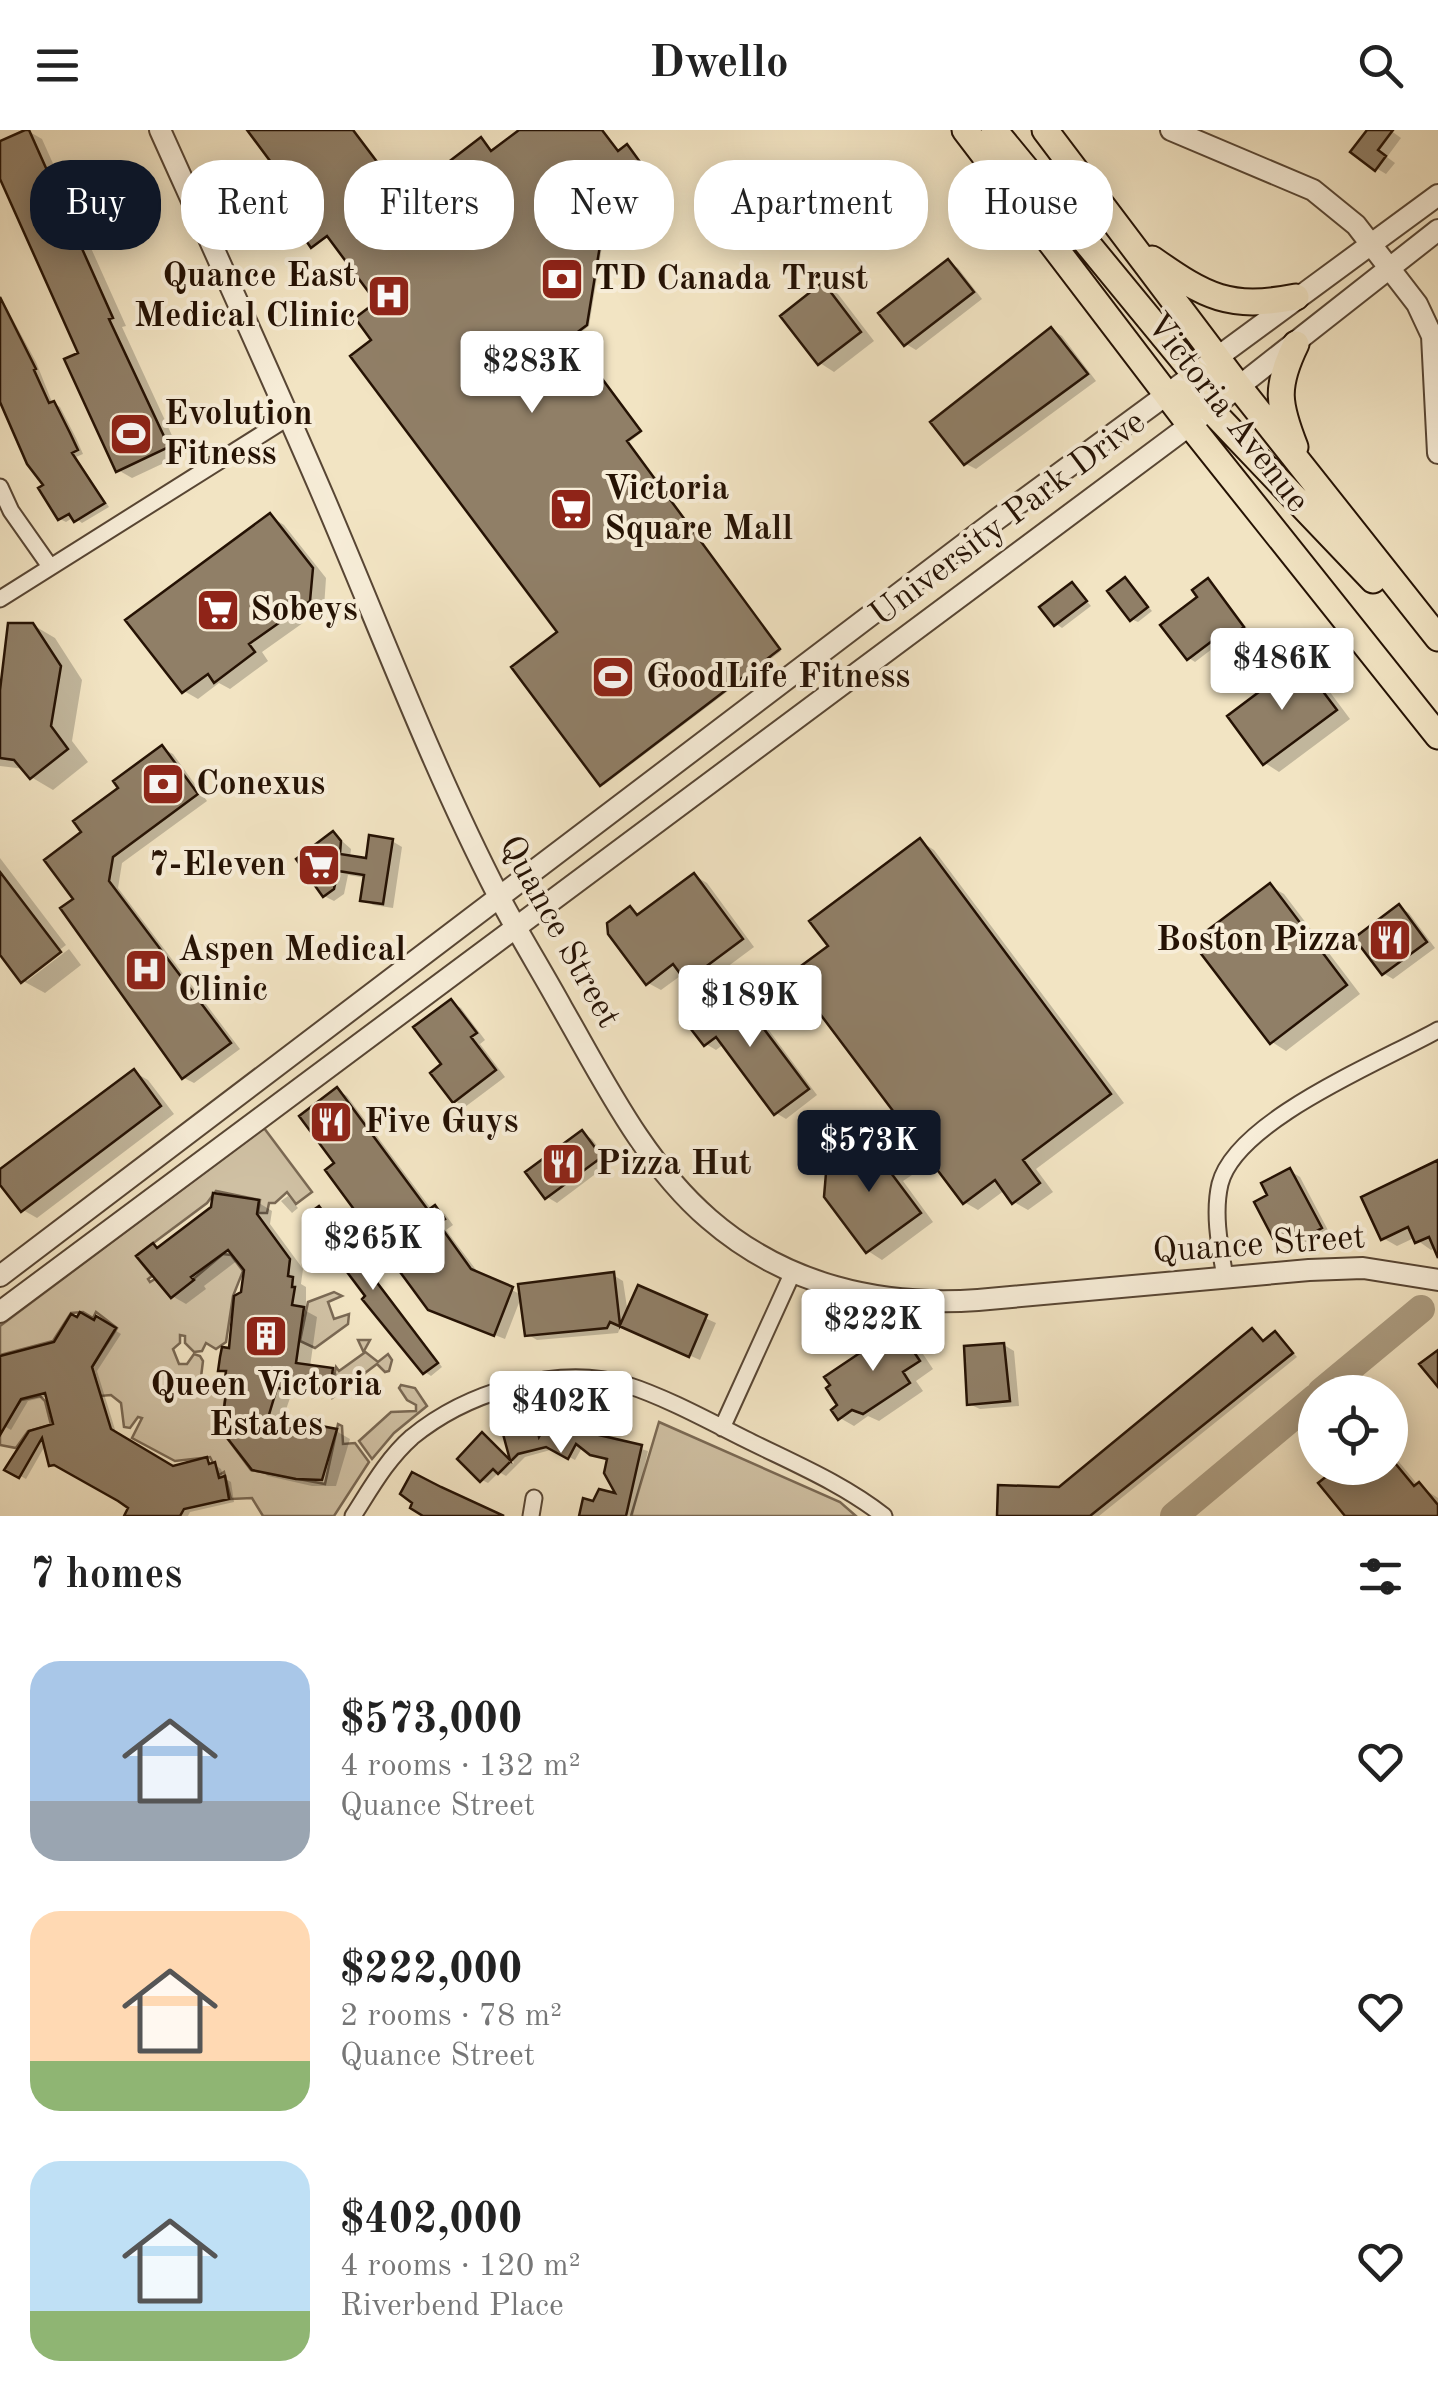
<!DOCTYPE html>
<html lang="en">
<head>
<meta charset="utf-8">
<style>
	body { margin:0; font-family:"Old Standard TT",serif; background:#f6f6f6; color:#222; height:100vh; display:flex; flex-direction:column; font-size:38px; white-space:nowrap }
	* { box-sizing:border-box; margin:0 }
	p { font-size:32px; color:#767676 }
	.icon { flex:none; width:55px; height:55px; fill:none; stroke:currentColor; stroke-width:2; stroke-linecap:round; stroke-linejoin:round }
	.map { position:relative; height:1386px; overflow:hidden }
	.details { display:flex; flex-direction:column; background:#fff; flex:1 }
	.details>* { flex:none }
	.banner { position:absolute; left:30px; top:30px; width:1380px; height:90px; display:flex; gap:20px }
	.controls { position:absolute; left:1298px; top:1245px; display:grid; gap:20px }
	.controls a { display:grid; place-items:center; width:110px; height:110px; border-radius:50%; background:#fff; box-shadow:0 5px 25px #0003; font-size:50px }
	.price { position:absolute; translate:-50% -85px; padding:0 22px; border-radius:10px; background:#fff; color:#222; font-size:32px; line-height:65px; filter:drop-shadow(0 2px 5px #0008) }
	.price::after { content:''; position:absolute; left:50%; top:60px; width:30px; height:22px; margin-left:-15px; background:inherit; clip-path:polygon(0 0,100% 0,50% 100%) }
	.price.on { background:#111827; color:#fff }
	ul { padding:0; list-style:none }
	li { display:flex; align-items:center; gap:30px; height:250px; padding:0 30px }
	li span { display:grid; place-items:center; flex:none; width:280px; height:200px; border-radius:30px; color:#555 }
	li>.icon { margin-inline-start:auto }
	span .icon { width:120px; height:120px; fill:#fffc; stroke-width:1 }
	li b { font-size:42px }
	h2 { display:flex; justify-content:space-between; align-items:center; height:120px; padding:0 30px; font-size:42px }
	.chip { padding:0 35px; border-radius:40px; background:#fff; box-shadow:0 5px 25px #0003; font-size:35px; line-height:90px }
	.chip.on { background:#111827; color:#fff }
	header { display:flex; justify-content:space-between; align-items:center; height:130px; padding:0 30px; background:#fff; font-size:45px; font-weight:600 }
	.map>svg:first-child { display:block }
	.green { fill:#cfc0a3; stroke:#7a6954; stroke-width:2.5 }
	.shadow { fill:#0003 }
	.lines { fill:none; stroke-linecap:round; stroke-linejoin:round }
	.river { stroke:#ac9d82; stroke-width:28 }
	.building { fill:#907f67; stroke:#251204; stroke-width:2.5 }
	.minor-casing { stroke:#584634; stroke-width:19 }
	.tertiary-casing { stroke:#584634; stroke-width:24 }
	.trunk-casing { stroke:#251204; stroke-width:29 }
	.minor { stroke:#f7edd8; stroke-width:15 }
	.tertiary { stroke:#f7edd8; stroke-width:20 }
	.trunk { stroke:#f2e4c3; stroke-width:25 }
	.labels { text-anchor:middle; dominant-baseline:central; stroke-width:8; stroke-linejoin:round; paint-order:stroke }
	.poi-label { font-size:35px; font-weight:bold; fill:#251204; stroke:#f7edd8; text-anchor:start }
	.street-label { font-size:35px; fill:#251204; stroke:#f7edd8 }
</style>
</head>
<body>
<header><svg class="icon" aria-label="menu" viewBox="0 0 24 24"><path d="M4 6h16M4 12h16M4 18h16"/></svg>Dwello<svg class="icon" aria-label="search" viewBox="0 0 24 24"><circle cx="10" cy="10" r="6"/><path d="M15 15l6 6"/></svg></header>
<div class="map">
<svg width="1438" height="1386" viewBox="0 0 1438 1386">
	<rect width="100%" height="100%" fill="#f2e4c3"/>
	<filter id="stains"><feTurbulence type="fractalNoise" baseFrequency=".002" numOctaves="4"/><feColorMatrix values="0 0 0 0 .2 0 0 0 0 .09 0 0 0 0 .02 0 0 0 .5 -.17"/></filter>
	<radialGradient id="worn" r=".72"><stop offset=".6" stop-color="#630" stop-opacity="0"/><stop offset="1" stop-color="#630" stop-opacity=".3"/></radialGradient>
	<path class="green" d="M264 998 312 1062 296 1074 287 1062 275 1073H269L267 1083H258L260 1070 216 1061 207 1073 136 1126 152 1146 148 1149 150 1152 155 1149 171 1168 223 1124 231 1125 243 1141 233 1166 226 1212 216 1219 206 1213 202 1221 194 1222 185 1213V1206L180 1205V1213L173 1219 179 1234H187L194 1224 200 1226 203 1231 200 1255 211 1257 219 1252 226 1261 221 1300 251 1340 325 1354 338 1294 342 1296 343 1314 355 1313 369 1332 334 1386H263L252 1368 231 1369 224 1342 219 1345 210 1327 175 1331 132 1308 142 1288 138 1287 130 1298 124 1297 121 1273 111 1265 100 1266 92 1237 117 1198 96 1182 93 1188 83 1182 71 1183 53 1211 0 1225V1196Z
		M334 1162 342 1166 328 1172 334 1189 349 1184 348 1194 315 1218 300 1211 308 1172Z
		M358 1210H370L364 1221 378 1232 388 1224 392 1230 389 1241 385 1242 377 1234 332 1268 323 1256 332 1255 336 1237 339 1241 364 1223Z
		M401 1255 415 1258 427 1276 394 1303 372 1329 359 1311 391 1282 416 1281V1275L407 1270 399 1258Z
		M40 1266 45 1271 51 1295 28 1301 16 1318 0 1315V1300L21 1270Z
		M659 1292 840 1372 856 1386H631Z"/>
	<path class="shadow" d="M249 0H352L388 48 425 52 492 23 523 0H602L619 24 630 19 645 39 642 60 607 86 589 196 572 209 642 302 628 313 781 521 604 655 560 502 374 210 380 172 330 106 313 116 312 83Z
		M1370 0H1390L1401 8 1387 27 1395 33 1386 44 1376 38Z
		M28 1 42 9 126 196 122 197 181 325 132 348 118 340 81 224 0 43V14Z
		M948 132 958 138 982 169 916 220 906 214Z
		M823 155 838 164 874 211 834 242 820 233Z
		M0 166 36 232 52 272 60 277 76 308 83 324 76 327 109 377 82 393 74 387 66 392 60 389 46 355 0 267Z
		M1052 200 1062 206 1096 251 976 339 966 334Z
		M270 386 284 395 326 448 324 478 262 522 268 531 230 559 219 553 198 569 184 561Z
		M1125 450 1152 481 1138 492 1131 489Z
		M1208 451 1214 455 1249 501 1237 510 1229 506 1195 532 1189 528 1201 467Z
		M1072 455 1091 476 1062 498 1056 494Z
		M33 495 55 508 82 550 72 611 88 632 53 660 31 647 25 639 0 636V563Z
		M1300 534 1315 542 1350 589 1279 642 1265 633Z
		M162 618 173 624 207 671 122 733 118 758 240 919 194 953 184 948 76 769 121 658Z
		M334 704 351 719 350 728 368 730 392 711 402 717 393 778 373 775 363 769 366 748 348 745 344 764 334 771 324 766Z
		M920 711 934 720 1124 973 1036 1039 1053 1062 1028 1080 1014 1072 1005 1060 978 1080 964 1072 831 817Z
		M0 728 66 815 27 845V851L69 819 81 835 45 863 23 851 0 821Z
		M695 746 707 753 754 817 715 846 722 856 715 861 703 860 689 851 683 844 661 860 648 853 630 779 641 785Z
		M1270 756 1284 764 1360 864 1286 921 1272 912Z
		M1399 777 1409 783 1435 818 1393 849 1383 843Z
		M735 862 745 868 817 965 786 989 776 983 724 914 716 920 706 914Z
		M451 872 461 878 485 910 480 914 505 947 465 977 455 971 445 935Z
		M134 942 148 950 174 984 37 1088 23 1080 0 1051V1043Z
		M337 960 347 966 432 1080 435 1078 445 1084 453 1095 446 1100 480 1145 522 1165 613 1145 623 1151 628 1184 639 1158 716 1193 700 1230 621 1195 618 1203 537 1210 527 1204 522 1165 505 1209 441 1184 337 1034Z
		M582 1003 592 1009 610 1033 557 1073 547 1067Z
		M877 1008 891 1016 912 1045 903 1051 933 1092 882 1130 868 1121Z
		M1438 1033V1117L1431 1120 1414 1108 1397 1116 1383 1108Z
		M1290 1041 1300 1047 1330 1104 1301 1120 1293 1115 1288 1118 1277 1113 1271 1066Z
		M288 1066 298 1078 292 1083 281 1071Z
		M259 1073 272 1081 270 1094 303 1139 301 1154 306 1157V1181L317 1187 310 1237 332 1241 346 1248 345 1259 308 1255 306 1267 291 1265 280 1297 284 1302 316 1306 336 1301 350 1309 336 1356H312L268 1346 254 1338 228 1244 221 1239 231 1221 246 1140 238 1130 204 1156 206 1159 186 1174 172 1166 159 1119Z
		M319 1079 325 1082 442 1237 431 1246 425 1242Z
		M97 1189 121 1204 97 1241 117 1306 173 1339 207 1330 221 1339 224 1348 231 1352 234 1372 190 1382 188 1386H127L131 1377 63 1337 51 1334 46 1314 26 1349 8 1339 30 1303 56 1296 49 1266 28 1271 11 1300 4 1296 0 1300V1229L56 1214Z
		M903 1197 917 1205 928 1221 923 1224 933 1239 916 1251 923 1261 879 1291 868 1286 854 1296 840 1288Z
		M1252 1201 1265 1213 1276 1204 1281 1208 1297 1227 1099 1386H999L1059 1360Z
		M1004 1215 1014 1221 1019 1276 980 1279 969 1274Z
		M533 1287 539 1290 543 1305 599 1307 648 1321 633 1386H582L594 1374 620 1367 609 1330 599 1327 583 1316 575 1330 554 1319 525 1327 506 1346 499 1342 488 1353 482 1350 489 1309 514 1334 502 1291Z
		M1390 1321 1418 1355 1438 1368V1386H1348L1322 1353 1341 1338H1390Z"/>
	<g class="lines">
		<path class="river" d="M1321 1262 1421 1179
			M1174 1386 1315 1268"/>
	</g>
	<path class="building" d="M25 0H29L113 188 109 189 169 317 116 342 64 229 78 223 0 49V11Z
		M247 0H353L387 45 425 50 481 7 491 21 519 0H602L618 21 627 14 643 36 640 59 605 85 587 195 571 207 641 301 627 311 780 519 600 656 511 537 557 502 350 226 371 210 355 188 376 172 327 106 311 118 294 93 308 82Z
		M1367 0H1393L1378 20 1386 26 1375 41 1350 22Z
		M948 129 974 162 904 216 878 183Z
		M823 152 861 202 818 235 780 186Z
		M0 167 36 239 34 240 49 273 54 271 70 303 78 320 72 323 105 373 74 392 69 384 58 390 38 358 43 355 27 334 0 272Z
		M1051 197 1088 244 964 335 930 292Z
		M270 383 313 438 310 471 249 514 255 522 214 553 208 544 182 563 125 490Z
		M1125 447 1148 477 1130 491 1107 461Z
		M1208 448 1244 497 1229 508 1224 502 1187 530 1160 495 1197 467 1192 460Z
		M1072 452 1087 471 1054 496 1039 477Z
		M8 493H33L61 536 51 596 68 619 30 649 14 630 0 628V560Z
		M1300 531 1337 580 1263 635 1227 586Z
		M162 615 198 664 113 727 109 751 231 913 182 949 60 778 73 769 44 730 81 702 73 691 118 658 113 651Z
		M333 701 341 711 340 724 366 728 369 705 393 709 383 774 360 771 364 745 338 741 334 759 323 767 296 729Z
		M920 708 1111 964 1023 1030 1040 1053 1012 1074 995 1050 963 1074 790 844 828 816 809 791Z
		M0 742 61 822 21 853 0 825Z
		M694 743 743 809 704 838 711 848 701 855 687 853 673 834 646 855 608 804 607 793 630 776 637 785Z
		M1270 753 1347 855 1270 914 1192 812Z
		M1399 774 1427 812 1382 845 1354 808Z
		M734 859 809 959 774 985 716 907 704 916 687 894Z
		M451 869 477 903 471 907 496 940 453 973 430 943 441 934 413 897Z
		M134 939 161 976 21 1082 0 1055V1039Z
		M337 957 428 1080 435 1075 445 1089 438 1093 471 1139 513 1157 494 1206 428 1180 325 1040 334 1033 299 986Z
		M582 1000 602 1027 545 1069 525 1042Z
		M877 1005 900 1036 891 1043 921 1083 866 1123 824 1067 826 1043Z
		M1438 1030V1128L1429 1107 1415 1113 1408 1097 1381 1110 1361 1067Z
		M1290 1038 1322 1098 1289 1116 1285 1109 1276 1114 1254 1072 1267 1065 1261 1053Z
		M213 1063 259 1070 257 1084 290 1129 288 1146 293 1147 292 1157H295L292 1175 304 1177 296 1233 333 1238 331 1253 294 1249 292 1260 277 1258 268 1288 276 1299 314 1303 316 1295 337 1299 322 1350 296 1349 252 1340 221 1300 227 1257 224 1256 226 1241H218L220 1227 222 1217 229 1218 234 1166 241 1162 244 1140 228 1120 191 1147 194 1150 171 1168 136 1126 153 1113 157 1118 211 1077Z
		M319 1076 438 1233 423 1244 362 1169 365 1166 305 1086Z
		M614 1142 620 1195 638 1155 707 1185 689 1227 610 1192 607 1198 525 1206 518 1154Z
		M80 1182 94 1190 96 1186 116 1198 92 1237 111 1299 173 1336 207 1327 209 1334 215 1332 219 1348 225 1346 229 1369 184 1379 180 1386H124L128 1378 118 1371 54 1335 49 1336 42 1308 19 1348 4 1340 29 1301 53 1294 45 1263 21 1269 0 1305V1226L54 1212 71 1184 77 1187Z
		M903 1194 915 1212 910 1216 920 1231 903 1242 910 1253 863 1284 852 1280 838 1290 831 1280 837 1275 826 1258 830 1255 824 1247Z
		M1252 1198 1263 1211 1275 1201 1293 1223 1090 1386H997L998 1355 1059 1357Z
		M1004 1213 1010 1271 967 1275 964 1216Z
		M1438 1220V1257L1419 1234Z
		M555 1278 599 1305 642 1315 626 1386H579L583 1368 593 1371 599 1359 615 1363 604 1343 607 1329 590 1325 576 1314 568 1329 546 1317 518 1324 498 1344 493 1339 480 1352 457 1329 482 1302 510 1330 499 1289 533 1284 539 1307Z
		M1390 1327 1414 1356 1419 1352 1438 1375V1386H1345L1318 1353 1337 1338H1390Z
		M412 1342 441 1357 504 1386H423L410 1378 412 1373 400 1364Z"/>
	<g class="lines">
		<g class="minor-casing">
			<path id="minor" d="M0 357 11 381 49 435
				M0 469 289 287
				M1225 1147C1220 1118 1213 1084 1220 1054 1236 990 1383 931 1438 900
				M722 1298 793 1142
				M353 1386C371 1358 387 1329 412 1307 467 1262 557 1234 627 1255 665 1267 709 1291 745 1309 793 1333 842 1353 884 1386
				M531 1386 534 1368"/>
		</g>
		<g class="tertiary-casing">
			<path id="tertiary" d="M160 0C215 122 271 245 324 368 381 501 432 637 498 765 518 803 541 840 562 878 604 951 644 1033 709 1089 785 1155 880 1177 978 1170L1309 1140 1363 1138 1438 1150
				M1171 0 1313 60 1356 95 1417 174 1432 206 1438 323
				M0 1146 996 390 1438 65
				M0 1182 1190 295 1438 100"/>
		</g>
		<g class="trunk-casing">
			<path id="trunk" d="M965 0 1190 295 1438 606
				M994 0 1193 242 1218 257H1239
				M1045 0 1239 257 1438 508
				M1152 129C1206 167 1229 180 1296 167
				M1165 262 1181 263 1210 279 1373 450
				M1295 317C1278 274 1275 257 1296 214"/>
		</g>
		<use href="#minor" class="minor"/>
		<use href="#tertiary" class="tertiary"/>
		<use href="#trunk" class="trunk"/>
	</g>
	<defs>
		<g id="bank-square" transform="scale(2.25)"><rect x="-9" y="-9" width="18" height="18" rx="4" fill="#8f2418" stroke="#f7edd8"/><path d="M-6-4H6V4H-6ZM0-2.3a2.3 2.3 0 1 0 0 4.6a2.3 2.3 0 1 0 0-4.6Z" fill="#fff"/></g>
		<g id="hospital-square" transform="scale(2.25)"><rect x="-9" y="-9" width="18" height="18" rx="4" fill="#8f2418" stroke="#f7edd8"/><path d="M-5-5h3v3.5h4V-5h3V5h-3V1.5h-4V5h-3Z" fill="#fff"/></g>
		<g id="stadium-square" transform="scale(2.25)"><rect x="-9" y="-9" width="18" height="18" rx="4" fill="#8f2418" stroke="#f7edd8"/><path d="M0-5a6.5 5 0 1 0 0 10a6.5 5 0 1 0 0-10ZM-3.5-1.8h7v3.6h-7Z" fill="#fff"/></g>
		<g id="supermarket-square" transform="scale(2.25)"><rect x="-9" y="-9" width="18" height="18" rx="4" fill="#8f2418" stroke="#f7edd8"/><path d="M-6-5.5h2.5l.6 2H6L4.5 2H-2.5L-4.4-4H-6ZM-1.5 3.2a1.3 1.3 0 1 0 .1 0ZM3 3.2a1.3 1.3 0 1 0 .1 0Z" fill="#fff"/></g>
		<g id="restaurant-square" transform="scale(2.25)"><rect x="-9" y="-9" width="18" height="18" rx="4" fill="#8f2418" stroke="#f7edd8"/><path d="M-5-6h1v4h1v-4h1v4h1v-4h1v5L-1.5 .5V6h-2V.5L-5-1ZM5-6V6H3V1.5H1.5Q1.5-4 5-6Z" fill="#fff"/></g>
		<g id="building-square" transform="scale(2.25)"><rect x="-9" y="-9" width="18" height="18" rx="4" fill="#8f2418" stroke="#f7edd8"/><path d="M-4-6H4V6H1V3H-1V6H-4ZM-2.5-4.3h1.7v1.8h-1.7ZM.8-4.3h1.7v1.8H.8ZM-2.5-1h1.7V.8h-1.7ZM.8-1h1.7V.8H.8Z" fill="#fff"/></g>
	</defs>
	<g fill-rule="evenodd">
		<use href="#bank-square" x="562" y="149"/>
		<use href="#hospital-square" x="389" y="166"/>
		<use href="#stadium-square" x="131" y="304"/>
		<use href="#supermarket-square" x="571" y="379"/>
		<use href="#supermarket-square" x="218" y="480"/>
		<use href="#stadium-square" x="613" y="547"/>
		<use href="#bank-square" x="163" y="654"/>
		<use href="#supermarket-square" x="319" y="735"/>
		<use href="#restaurant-square" x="1390" y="810"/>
		<use href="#hospital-square" x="146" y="840"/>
		<use href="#restaurant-square" x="331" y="992"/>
		<use href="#restaurant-square" x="563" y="1034"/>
		<use href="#building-square" x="266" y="1206"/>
	</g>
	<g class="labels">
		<g class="poi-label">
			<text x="356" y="146" text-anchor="end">Quance East<tspan x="356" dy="40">Medical Clinic</tspan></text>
			<text x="594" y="149">TD Canada Trust</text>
			<text x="164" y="284">Evolution<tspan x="164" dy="40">Fitness</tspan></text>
			<text x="604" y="359">Victoria<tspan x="604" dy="40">Square Mall</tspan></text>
			<text x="250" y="480">Sobeys</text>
			<text x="646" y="547">GoodLife Fitness</text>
			<text x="196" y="654">Conexus</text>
			<text x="286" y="735" text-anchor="end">7-Eleven</text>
			<text x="1358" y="810" text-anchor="end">Boston Pizza</text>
			<text x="178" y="820">Aspen Medical<tspan x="178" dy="40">Clinic</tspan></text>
			<text x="364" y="992">Five Guys</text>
			<text x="596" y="1034">Pizza Hut</text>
			<text x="266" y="1255" text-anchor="middle">Queen Victoria<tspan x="266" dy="40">Estates</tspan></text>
		</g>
		<g class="street-label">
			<text transform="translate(1227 283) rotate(52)">Victoria Avenue</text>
			<text transform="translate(1008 389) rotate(-37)">University Park Drive</text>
			<text transform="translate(559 802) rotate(61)">Quance Street</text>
			<text transform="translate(1259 1115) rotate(-4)">Quance Street</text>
		</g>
	</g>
	<rect width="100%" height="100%" filter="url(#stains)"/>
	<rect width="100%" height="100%" fill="url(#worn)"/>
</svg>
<div class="controls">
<a><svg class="icon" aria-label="locate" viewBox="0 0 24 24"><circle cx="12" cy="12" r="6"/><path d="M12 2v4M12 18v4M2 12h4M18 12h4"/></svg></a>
</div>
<b class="price" style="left:532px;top:286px">$283K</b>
<b class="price" style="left:1282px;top:583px">$486K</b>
<b class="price" style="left:750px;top:920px">$189K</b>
<b class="price on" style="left:869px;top:1065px">$573K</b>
<b class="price" style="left:373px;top:1163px">$265K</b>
<b class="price" style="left:873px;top:1244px">$222K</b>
<b class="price" style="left:561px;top:1326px">$402K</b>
<div class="banner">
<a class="chip on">Buy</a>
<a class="chip">Rent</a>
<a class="chip">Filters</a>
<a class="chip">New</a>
<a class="chip">Apartment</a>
<a class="chip">House</a>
</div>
</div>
<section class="details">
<h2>7 homes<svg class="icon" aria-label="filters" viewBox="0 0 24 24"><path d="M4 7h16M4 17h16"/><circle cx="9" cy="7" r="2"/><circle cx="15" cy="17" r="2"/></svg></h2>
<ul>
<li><span style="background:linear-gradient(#a9c7e8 70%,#9aa5b1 0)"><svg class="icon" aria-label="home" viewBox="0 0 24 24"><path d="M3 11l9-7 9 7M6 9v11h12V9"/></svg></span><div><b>$573,000</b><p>4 rooms · 132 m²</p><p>Quance Street</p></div><svg class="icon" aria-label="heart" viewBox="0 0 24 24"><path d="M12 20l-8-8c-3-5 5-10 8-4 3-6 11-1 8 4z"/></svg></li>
<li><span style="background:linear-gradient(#ffd9b3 75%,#8fb573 0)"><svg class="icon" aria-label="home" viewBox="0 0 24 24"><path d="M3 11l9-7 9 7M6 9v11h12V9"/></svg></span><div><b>$222,000</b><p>2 rooms · 78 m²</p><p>Quance Street</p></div><svg class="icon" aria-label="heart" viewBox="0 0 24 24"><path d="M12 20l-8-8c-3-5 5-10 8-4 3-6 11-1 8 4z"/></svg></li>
<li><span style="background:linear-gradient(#bfe0f5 75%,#8fb573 0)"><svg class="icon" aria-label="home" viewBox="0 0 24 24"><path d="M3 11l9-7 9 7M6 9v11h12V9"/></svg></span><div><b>$402,000</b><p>4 rooms · 120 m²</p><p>Riverbend Place</p></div><svg class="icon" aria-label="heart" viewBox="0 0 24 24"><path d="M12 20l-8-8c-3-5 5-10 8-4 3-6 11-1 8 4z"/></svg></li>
</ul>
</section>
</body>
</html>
